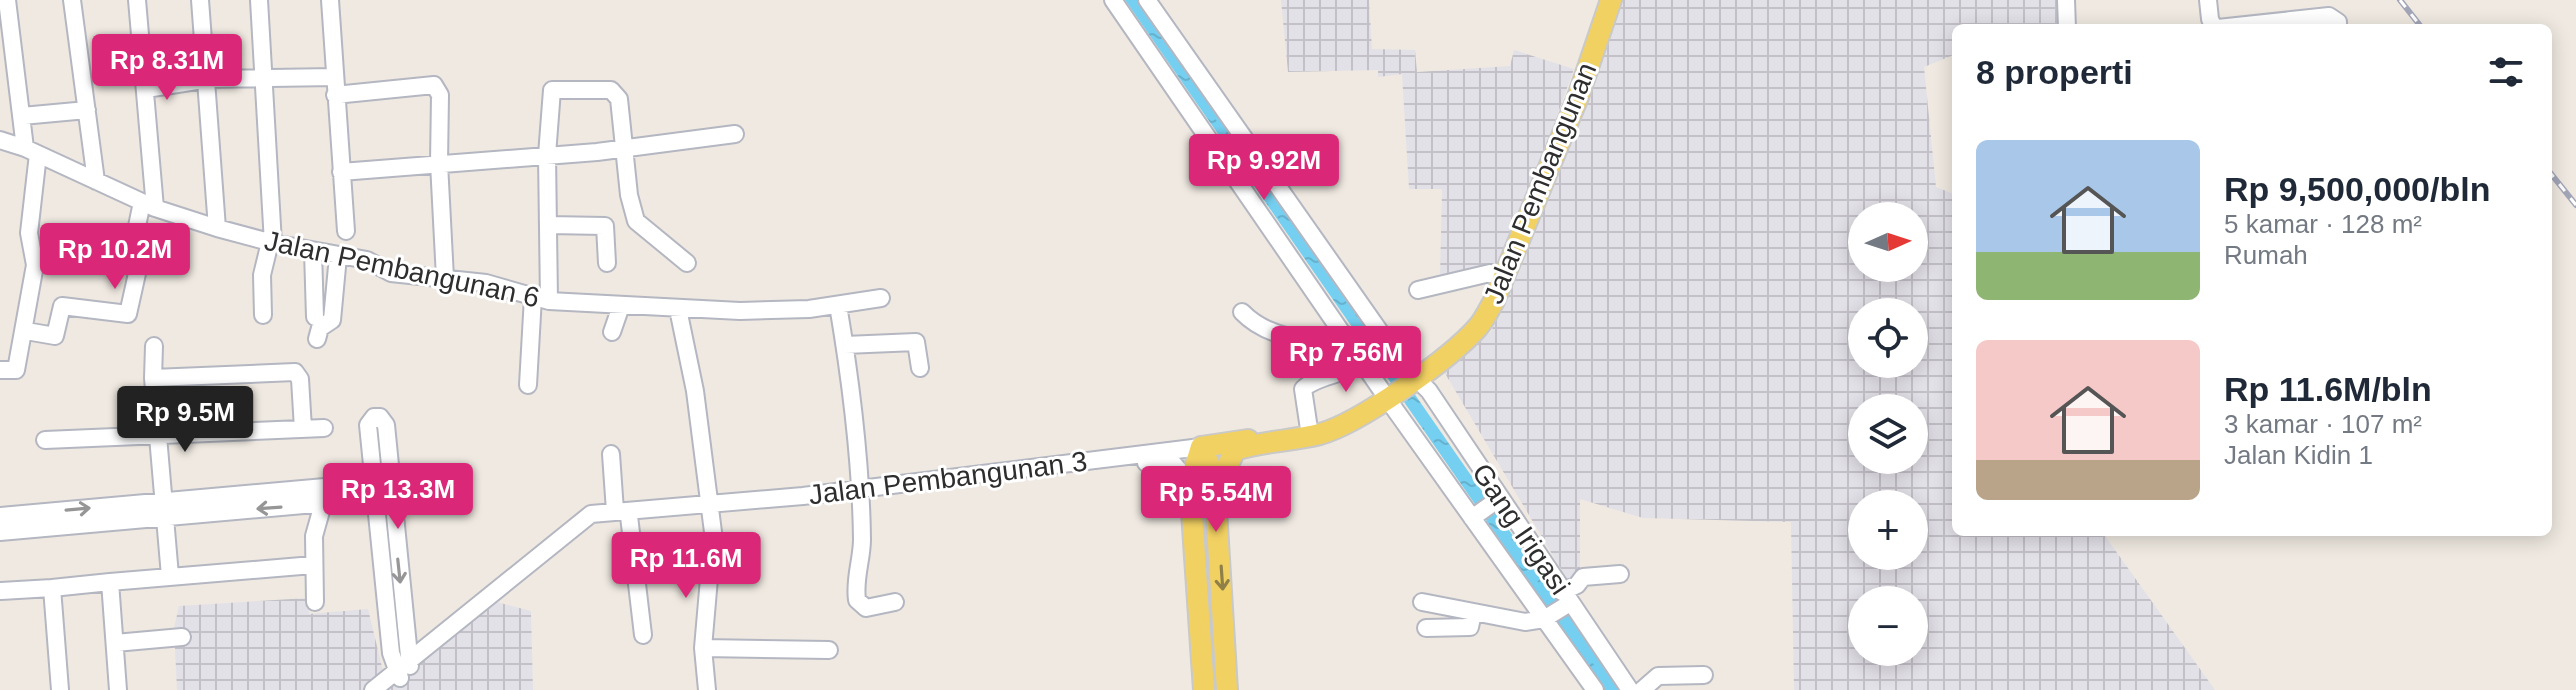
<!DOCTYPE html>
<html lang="id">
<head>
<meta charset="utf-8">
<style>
	body { margin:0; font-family:Arial,sans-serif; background:#f6f6f7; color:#1f2937; height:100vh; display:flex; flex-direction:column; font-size:30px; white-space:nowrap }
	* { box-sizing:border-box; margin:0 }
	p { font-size:26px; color:#747a83 }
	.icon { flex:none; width:44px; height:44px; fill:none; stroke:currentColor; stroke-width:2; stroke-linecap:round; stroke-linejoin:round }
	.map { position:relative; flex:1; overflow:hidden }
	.details { position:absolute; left:1952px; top:24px; width:600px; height:512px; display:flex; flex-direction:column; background:#fff; border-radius:12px; box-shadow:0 4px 20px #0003 }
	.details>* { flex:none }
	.needle { width:52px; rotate:87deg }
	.controls { position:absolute; left:1848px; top:202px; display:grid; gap:16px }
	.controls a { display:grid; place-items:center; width:80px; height:80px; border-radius:50%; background:#fff; box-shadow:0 4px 20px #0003; font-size:40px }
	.price { position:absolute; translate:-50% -68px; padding:0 18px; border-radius:8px; background:#db2777; color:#fff; font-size:26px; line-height:52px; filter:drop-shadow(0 2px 4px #0008) }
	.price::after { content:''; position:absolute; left:50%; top:48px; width:24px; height:18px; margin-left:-12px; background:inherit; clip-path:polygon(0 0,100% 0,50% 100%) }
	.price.on { background:#222; color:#fff }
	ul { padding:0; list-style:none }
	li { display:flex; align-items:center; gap:24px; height:200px; padding:0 24px }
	li span { display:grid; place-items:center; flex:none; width:224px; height:160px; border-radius:12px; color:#555 }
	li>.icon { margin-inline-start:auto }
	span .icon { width:96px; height:96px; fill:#fffc; stroke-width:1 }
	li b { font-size:34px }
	h2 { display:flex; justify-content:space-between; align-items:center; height:96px; padding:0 24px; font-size:34px }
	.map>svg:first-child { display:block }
	.industrial { fill:url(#industrial-grid); fill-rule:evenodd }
	.water { fill:url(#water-ripples) }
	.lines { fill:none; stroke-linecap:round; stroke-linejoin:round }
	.river { stroke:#75cff0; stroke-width:18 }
	.minor-casing { stroke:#b4b7c1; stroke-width:20 }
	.major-casing { stroke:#c9c9c9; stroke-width:24 }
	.minor { stroke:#fff; stroke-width:16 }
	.major { stroke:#f2d163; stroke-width:20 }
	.rail-casing { stroke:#a3a6b8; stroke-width:6 }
	.rail { stroke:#fff; stroke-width:3; stroke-dasharray:9; stroke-linecap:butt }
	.oneway { stroke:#969696 }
	.oneway2 { stroke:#908048 }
	.labels { text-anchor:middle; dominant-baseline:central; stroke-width:6; stroke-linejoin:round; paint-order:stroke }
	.street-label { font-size:28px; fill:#2e2e2e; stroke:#fff }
</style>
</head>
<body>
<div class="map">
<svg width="2576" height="690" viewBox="0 0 2576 690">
	<defs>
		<pattern id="industrial-grid" width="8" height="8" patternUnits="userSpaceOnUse" patternTransform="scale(2)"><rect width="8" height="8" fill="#e3e1e8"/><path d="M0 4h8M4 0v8" fill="none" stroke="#c3c1c7"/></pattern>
		<pattern id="water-ripples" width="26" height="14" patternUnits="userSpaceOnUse" patternTransform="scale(2)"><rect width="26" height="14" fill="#75cff0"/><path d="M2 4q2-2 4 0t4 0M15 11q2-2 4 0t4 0" fill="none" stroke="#66b2ce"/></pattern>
	</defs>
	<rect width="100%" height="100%" fill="#efe9e1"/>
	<path class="industrial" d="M1281 0H1369L1372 49 1415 50 1417 72 1510 66 1514 50 1574 69 1499 276 1440 277 1442 189H1409L1402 74 1378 77V70L1288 72Z
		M1613 0H2057L2058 28H1956V54L1924 67 1936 187 1956 195V532H2109L2105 536 2215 690H1794L1791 522 1643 518 1580 499V569L1568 581 1443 370 1491 332ZM1862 216H1914V268H1862ZM1862 312H1914V364H1862ZM1862 408H1914V460H1862ZM1862 504H1914V556H1862ZM1862 600H1914V652H1862Z
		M308 598 309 614 368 609 383 671 412 645 481 598 531 611 533 690H177L174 628 179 606Z"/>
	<path class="water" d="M1125 0H1141L1620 690H1604Z"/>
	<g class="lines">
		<path class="river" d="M1559 604 1604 663"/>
		<g class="minor-casing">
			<path id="minor" d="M7 0 25 148
				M72 0 96 181
				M137 0 155 208
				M200 0 217 228
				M259 0 273 243
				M330 0 346 231
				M1113 0 1382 391
				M1147 0 1404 366 1429 391 1630 690
				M2066 0 2067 28
				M2208 0 2210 19 2214 28
				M2218 28 2329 16 2338 22V28
				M146 89 209 79 335 77
				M335 95 434 85 440 95 439 163 445 278
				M22 116 87 110
				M0 140 25 148 155 208 217 228 273 243 367 260 391 273 486 283 549 301 740 311 809 309 881 298
				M341 172 597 152 735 134
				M548 225 605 226 607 263
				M313 251 315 317
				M130 260 142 202
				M1418 290 1490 273 1497 275
				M549 301 547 155 552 90H611L619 99 629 195 636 221 687 263
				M838 305C851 382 861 461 862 539 862 560 854 578 857 600L866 608 895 602
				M678 309 695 391 713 532 703 648 707 690
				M1242 312C1264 335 1314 349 1343 333
				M263 315 262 275 270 242
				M26 331 55 336 62 306 128 314 138 269 130 260 81 249 69 263 34 257
				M612 332 621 306
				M317 339 320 328 332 320 338 256
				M845 345 916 342 920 368
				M154 346 153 378 170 576
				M0 370H16L35 265 29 233 38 154
				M153 378 295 372 300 379 303 429
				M528 385 533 297
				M1386 397 1595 690
				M1309 429 1303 389C1315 376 1345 375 1362 362
				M45 440 324 428
				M611 454 615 511
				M1146 463 1172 462 1190 483
				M0 516 381 482
				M629 516 643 635
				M1472 518 1500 498
				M0 532 382 498
				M110 582 313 565
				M1 591 52 588
				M1562 592 1577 585 1583 577 1620 574
				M315 602 314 536 323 504
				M1422 602 1525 622 1544 619 1570 603
				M1426 628 1470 627 1473 613
				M115 643 182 637
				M703 648 829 650
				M400 678 391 653 368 425 374 417H380L386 425 410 666
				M60 690 52 588 110 582 118 690
				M373 690 591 514 803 496 1201 447
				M1642 690 1658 676 1704 675"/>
		</g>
		<g class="major-casing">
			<path id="major" d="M1201 447 1248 440
				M1201 447 1212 470 1215 493 1227 690
				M1201 447 1190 483 1204 690
				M1215 493 1235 450C1263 441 1292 441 1320 434 1360 423 1451 358 1478 327 1485 319 1489 309 1494 301L1578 97 1611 0"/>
		</g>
		<use href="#minor" class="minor"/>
		<use href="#major" class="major"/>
		<g class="rail-casing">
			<path id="rail" d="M2400 0 2422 28
				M2548 170 2576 205"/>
		</g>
		<use href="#rail" class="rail"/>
	</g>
	<defs><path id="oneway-shaft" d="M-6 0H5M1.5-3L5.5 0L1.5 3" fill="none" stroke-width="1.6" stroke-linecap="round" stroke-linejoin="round" transform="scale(2)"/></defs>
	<g class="oneway">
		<use href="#oneway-shaft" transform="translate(269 508) rotate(176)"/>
		<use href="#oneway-shaft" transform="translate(78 509) rotate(-5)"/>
		<use href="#oneway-shaft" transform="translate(399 571) rotate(84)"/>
	</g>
	<use class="oneway2" href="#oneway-shaft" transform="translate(1222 578) rotate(86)"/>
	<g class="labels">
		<g class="street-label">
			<text transform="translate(1540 183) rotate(-68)">Jalan Pembangunan</text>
			<text transform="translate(402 269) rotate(12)">Jalan Pembangunan 6</text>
			<text transform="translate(948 478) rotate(-7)">Jalan Pembangunan 3</text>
			<text transform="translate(1521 529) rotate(56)">Gang Irigasi</text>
		</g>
	</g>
</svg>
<div class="controls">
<a><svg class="needle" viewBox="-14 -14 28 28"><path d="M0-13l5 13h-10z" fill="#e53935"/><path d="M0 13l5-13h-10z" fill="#747a83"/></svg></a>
<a><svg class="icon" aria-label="locate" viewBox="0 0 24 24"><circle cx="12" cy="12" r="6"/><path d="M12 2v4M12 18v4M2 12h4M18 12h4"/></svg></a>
<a><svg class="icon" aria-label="layers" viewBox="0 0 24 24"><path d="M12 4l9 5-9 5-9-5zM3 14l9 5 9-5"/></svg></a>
<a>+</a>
<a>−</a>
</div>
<b class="price" style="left:167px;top:102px">Rp 8.31M</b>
<b class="price" style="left:1264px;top:202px">Rp 9.92M</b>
<b class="price" style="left:115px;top:291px">Rp 10.2M</b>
<b class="price" style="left:1346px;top:394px">Rp 7.56M</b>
<b class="price on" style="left:185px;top:454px">Rp 9.5M</b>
<b class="price" style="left:398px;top:531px">Rp 13.3M</b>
<b class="price" style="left:1216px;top:534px">Rp 5.54M</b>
<b class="price" style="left:686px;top:600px">Rp 11.6M</b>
<section class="details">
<h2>8 properti<svg class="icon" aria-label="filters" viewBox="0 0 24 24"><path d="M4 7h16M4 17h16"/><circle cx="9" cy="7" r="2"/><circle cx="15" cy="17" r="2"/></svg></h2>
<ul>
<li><span style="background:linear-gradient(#a9c7e8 70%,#8fb573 0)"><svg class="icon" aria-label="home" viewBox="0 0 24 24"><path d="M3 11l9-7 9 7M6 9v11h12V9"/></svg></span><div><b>Rp 9,500,000/bln</b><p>5 kamar · 128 m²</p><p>Rumah</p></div></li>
<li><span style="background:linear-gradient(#f6c9c9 75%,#b9a48a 0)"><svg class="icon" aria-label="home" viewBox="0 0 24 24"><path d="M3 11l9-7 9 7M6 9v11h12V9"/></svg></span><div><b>Rp 11.6M/bln</b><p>3 kamar · 107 m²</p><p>Jalan Kidin 1</p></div></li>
</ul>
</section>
</div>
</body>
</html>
